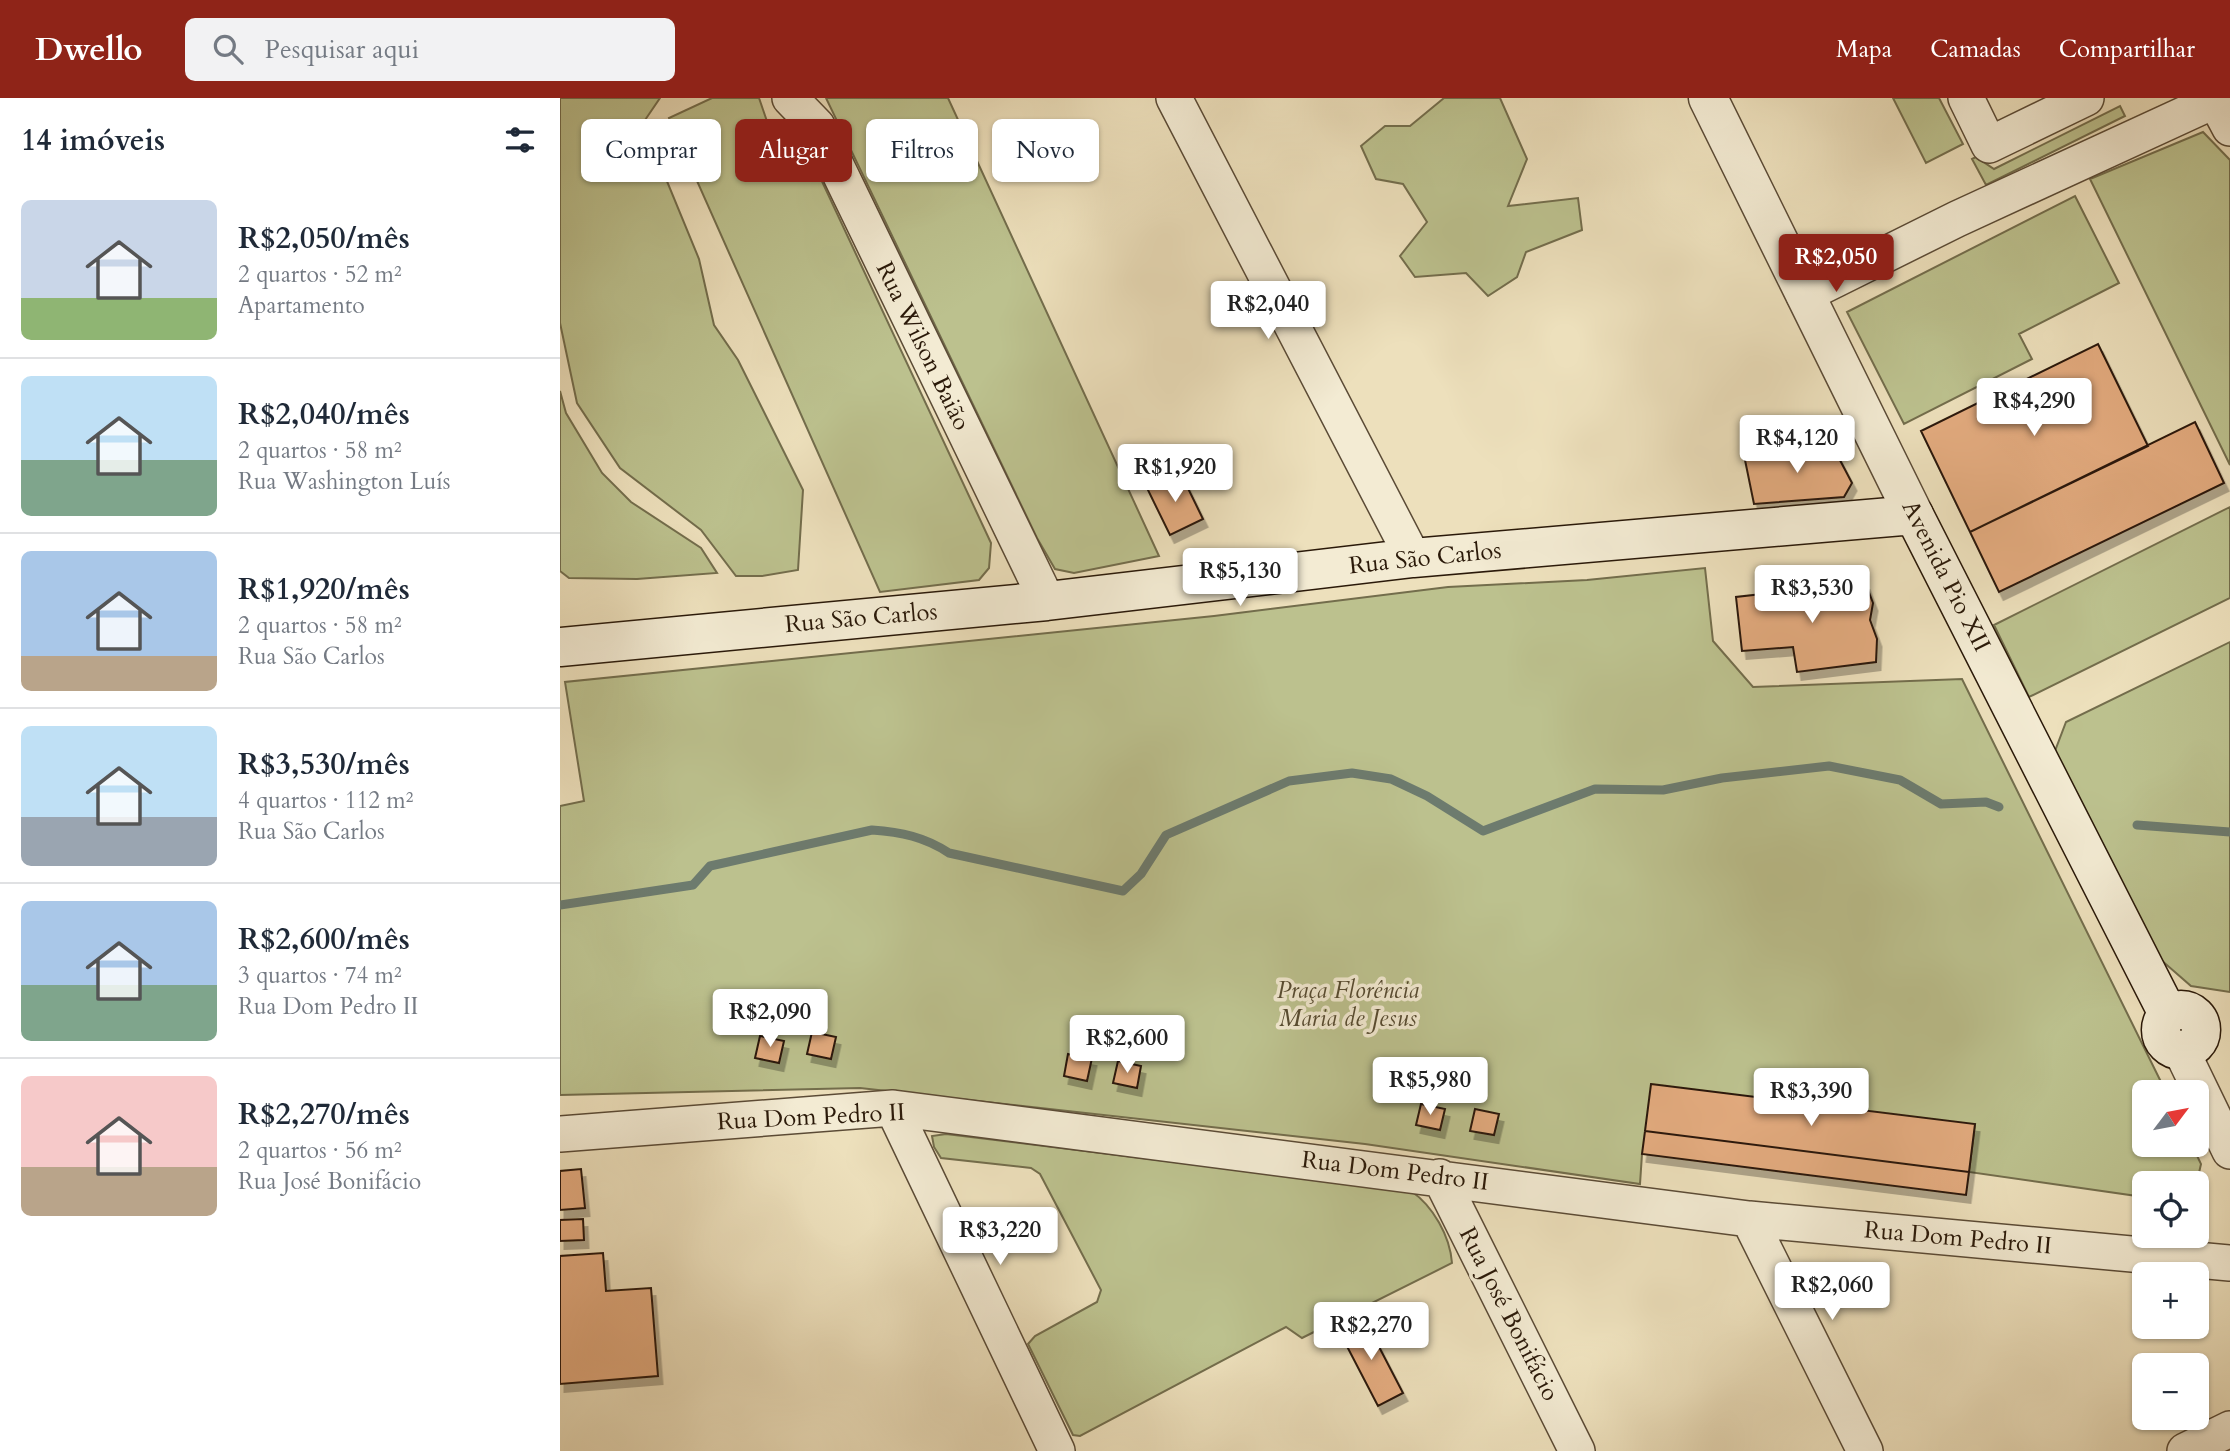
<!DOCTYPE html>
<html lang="pt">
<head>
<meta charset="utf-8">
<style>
	body { margin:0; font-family:Cardo,serif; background:#f2f2f3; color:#1f2937; height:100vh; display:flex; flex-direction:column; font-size:26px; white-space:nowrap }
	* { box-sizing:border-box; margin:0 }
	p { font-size:23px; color:#747a83 }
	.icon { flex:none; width:38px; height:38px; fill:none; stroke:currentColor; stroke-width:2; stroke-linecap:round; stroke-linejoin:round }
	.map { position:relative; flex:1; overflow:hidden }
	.panel { display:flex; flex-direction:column; background:#fff; width:560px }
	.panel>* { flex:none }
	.banner { position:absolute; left:21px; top:21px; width:665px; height:63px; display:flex; gap:14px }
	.needle { width:46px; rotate:58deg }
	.buttons { position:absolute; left:1572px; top:982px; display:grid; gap:14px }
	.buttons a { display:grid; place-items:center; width:77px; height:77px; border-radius:10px; background:#fff; box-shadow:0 2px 5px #0004; font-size:35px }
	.price { position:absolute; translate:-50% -60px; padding:0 16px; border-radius:7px; background:#fff; color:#222; font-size:23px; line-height:46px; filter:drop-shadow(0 2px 4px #0008) }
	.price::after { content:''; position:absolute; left:50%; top:42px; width:21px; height:16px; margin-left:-10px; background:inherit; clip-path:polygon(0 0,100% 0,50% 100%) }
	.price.selected { background:#8f2418; color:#fff }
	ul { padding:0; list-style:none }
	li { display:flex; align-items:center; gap:21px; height:175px; padding:0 21px }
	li+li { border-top:2px solid #e0e1e3 }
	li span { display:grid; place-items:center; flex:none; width:196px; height:140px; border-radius:10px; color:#555 }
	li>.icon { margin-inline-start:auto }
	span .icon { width:84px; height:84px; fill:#fffc; stroke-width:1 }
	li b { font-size:30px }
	h2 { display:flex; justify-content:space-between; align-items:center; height:84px; padding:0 21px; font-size:30px }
	.tag { padding:0 24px; border-radius:10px; background:#fff; box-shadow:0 2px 5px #0004; font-size:24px; line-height:63px }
	.tag.selected { background:#8f2418; color:#fff }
	header { display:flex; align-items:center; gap:42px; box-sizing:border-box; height:98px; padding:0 35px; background:#8f2418; color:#fff }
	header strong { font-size:33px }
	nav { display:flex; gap:38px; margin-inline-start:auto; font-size:24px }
	.search { width:490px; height:63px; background:#f2f2f3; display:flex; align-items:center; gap:18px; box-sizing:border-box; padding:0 24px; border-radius:10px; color:#747a83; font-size:26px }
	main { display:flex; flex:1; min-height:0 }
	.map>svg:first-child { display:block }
	.green { fill:#bcc18e; stroke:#736d4c; stroke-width:2 }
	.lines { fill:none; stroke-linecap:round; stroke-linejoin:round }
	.stream { stroke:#6d7b6e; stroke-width:9 }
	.building { fill:#e3ab7f; stroke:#2a1909; stroke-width:2; filter:url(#shadow) }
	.minor-casing { stroke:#5b4b36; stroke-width:38 }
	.tertiary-casing { stroke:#5b4b36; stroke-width:41 }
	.secondary-casing { stroke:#2a1909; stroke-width:41 }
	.minor { stroke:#f3ebd3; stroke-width:35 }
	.tertiary { stroke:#f3ebd3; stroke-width:38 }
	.secondary { stroke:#f3ebd3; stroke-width:38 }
	.labels { text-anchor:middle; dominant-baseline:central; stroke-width:7; stroke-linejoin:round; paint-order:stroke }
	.street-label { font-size:24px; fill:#2a1909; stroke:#f3ebd3 }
	.park-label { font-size:24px; font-style:italic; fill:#564b31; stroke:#f3ebd3 }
</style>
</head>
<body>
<header>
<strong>Dwello</strong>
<div class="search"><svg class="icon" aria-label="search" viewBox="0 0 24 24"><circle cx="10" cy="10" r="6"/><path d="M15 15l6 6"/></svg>Pesquisar aqui</div>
<nav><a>Mapa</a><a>Camadas</a><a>Compartilhar</a></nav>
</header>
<main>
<section class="panel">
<h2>14 imóveis<svg class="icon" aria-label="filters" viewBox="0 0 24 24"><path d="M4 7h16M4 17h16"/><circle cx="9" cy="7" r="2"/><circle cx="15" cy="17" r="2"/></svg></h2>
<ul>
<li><span style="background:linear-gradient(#c9d6e8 70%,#8fb573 0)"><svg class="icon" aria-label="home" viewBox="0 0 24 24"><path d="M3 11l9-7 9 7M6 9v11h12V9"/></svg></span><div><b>R$2,050/mês</b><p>2 quartos · 52 m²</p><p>Apartamento</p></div></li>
<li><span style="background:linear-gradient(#bfe0f5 60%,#7fa58c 0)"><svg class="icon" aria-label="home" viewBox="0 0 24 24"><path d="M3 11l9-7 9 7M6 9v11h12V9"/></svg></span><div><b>R$2,040/mês</b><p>2 quartos · 58 m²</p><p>Rua Washington Luís</p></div></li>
<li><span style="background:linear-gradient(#a9c7e8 75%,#b9a48a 0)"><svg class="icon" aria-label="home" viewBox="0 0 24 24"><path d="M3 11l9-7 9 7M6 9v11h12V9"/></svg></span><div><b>R$1,920/mês</b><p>2 quartos · 58 m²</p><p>Rua São Carlos</p></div></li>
<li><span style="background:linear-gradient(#bfe0f5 65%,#9aa5b1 0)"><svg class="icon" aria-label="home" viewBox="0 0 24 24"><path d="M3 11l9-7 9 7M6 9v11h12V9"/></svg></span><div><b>R$3,530/mês</b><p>4 quartos · 112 m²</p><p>Rua São Carlos</p></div></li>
<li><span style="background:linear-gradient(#a9c7e8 60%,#7fa58c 0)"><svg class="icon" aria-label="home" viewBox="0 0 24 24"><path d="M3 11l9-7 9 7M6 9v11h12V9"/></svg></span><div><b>R$2,600/mês</b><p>3 quartos · 74 m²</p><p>Rua Dom Pedro II</p></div></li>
<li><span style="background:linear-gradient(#f6c9c9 65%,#b9a48a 0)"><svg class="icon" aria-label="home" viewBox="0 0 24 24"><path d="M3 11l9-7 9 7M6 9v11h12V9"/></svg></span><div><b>R$2,270/mês</b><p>2 quartos · 56 m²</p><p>Rua José Bonifácio</p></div></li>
</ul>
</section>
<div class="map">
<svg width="1670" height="1353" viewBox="0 0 1670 1353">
	<defs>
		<filter id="shadow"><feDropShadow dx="4.5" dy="8" stdDeviation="0" flood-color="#0004"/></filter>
	</defs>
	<rect width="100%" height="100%" fill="#ede0bc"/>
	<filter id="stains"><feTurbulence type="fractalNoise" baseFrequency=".00286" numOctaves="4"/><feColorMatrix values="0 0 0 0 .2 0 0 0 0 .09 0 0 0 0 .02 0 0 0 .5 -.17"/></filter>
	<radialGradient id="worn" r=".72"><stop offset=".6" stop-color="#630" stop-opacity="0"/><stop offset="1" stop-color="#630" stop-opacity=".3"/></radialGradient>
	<path class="green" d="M0 0H100L83 25 139 161 154 227 178 262 243 392 238 472 202 478H176L141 432 60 370 17 305 0 225Z
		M152 0H199L210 32 252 62 431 445 429 470 419 482 320 494 109 20Z
		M266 0H388L599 458 514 475 495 471 477 440Z
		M884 0H940L967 61 948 108 1018 100 1022 132 966 154 957 179 928 198 906 175 855 179 840 158 867 124 843 86 816 81 801 48 825 28H850Z
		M1333 0H1379L1403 46 1366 65Z
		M1560 8 1565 18 1426 87 1412 61 1416 59 1434 71Z
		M1643 34 1670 62V367L1530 81Z
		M1515 98 1559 185 1459 236 1472 261 1344 326 1287 214Z
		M0 293 6 315 42 375 71 404 141 450 157 475 77 481 9 480 0 473Z
		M1670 409V500L1469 599 1434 527Z
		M1145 470 1153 543 1193 589 1402 581 1606 994H1584V1046L1632 1047 1641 1066 1636 1088V1085H1584V1099L1409 1074 1415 1026 1082 1056 1080 1086 805 1046 300 990 0 997V708L24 703 5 584 654 518 888 489 1027 482Z
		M1670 544V894L1631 888 1593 855 1495 653 1506 624Z
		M386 1036 851 1093C873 1108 890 1138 892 1165L742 1240 726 1229 520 1338 513 1337 468 1246 475 1238 537 1204 541 1192 480 1076 471 1070 381 1060 374 1049 372 1038Z"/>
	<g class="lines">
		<path class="stream" d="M1577 727 1670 734
			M0 807 133 787 150 768 312 732C341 734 365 739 389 755L563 793 581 776 606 737 729 683 792 675 831 681 867 698 923 733 1035 691 1103 692 1162 680 1269 668 1340 682 1381 706 1426 704 1439 709"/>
	</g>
	<path class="building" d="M1538 246 1588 348 1410 434 1361 333Z
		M1635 324 1664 385 1439 494 1410 434Z
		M1217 336 1238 339V355L1265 351 1266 346 1272 347 1292 385 1284 399 1194 406 1185 362 1221 356Z
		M620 374 643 421 610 437 587 390Z
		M1305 484 1313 505 1310 522 1317 541 1316 564 1237 574 1233 549 1182 553 1176 499Z
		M252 934 276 939 271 961 247 956Z
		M200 938 224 943 219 965 195 960Z
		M508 956 532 960 527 983 504 978Z
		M558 963 581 968 577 990 553 985Z
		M1091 986 1415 1026 1409 1074 1085 1033Z
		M861 1006 885 1011 880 1032 856 1027Z
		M915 1011 939 1016 934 1037 910 1033Z
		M1085 1033 1409 1074 1406 1097 1082 1056Z
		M21 1071 25 1110 0 1112V1073Z
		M23 1121 24 1142 0 1143V1122Z
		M43 1155 46 1193 91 1190 98 1278 0 1286V1158Z
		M804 1220 843 1295 818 1308 779 1233Z"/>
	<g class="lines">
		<g class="minor-casing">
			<path id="minor" d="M230 0 257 28 487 503
				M614 0 853 460
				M1406 0 1429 47 1526 0
				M1654 0 1670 30
				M1244 197 1397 121 1660 0
				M1621 952 1670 1053
				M333 1010 497 1353
				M0 1036 333 1010 1189 1121 1670 1165
				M880 1079 1017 1353
				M1189 1121 1305 1353
				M1625 1353 1670 1331"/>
		</g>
		<g class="tertiary-casing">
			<path id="tertiary" d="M1148 0 1354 417"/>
		</g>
		<g class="secondary-casing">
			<path id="secondary" d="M0 549 487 503 853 460 1354 417 1608 916
				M1601 932a20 20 0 1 1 40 0a20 20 0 1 1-40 0Z"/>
		</g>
		<use href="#minor" class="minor"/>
		<use href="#tertiary" class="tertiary"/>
		<use href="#secondary" class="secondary"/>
	</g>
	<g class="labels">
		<g class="street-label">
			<text transform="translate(363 248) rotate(64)">Rua Wilson Baião</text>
			<text transform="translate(865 460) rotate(-6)">Rua São Carlos</text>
			<text transform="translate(1386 478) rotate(63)">Avenida Pio XII</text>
			<text transform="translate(301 520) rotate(-5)">Rua São Carlos</text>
			<text transform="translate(251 1019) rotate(-3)">Rua Dom Pedro II</text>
			<text transform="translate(835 1073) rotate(7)">Rua Dom Pedro II</text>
			<text transform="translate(1398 1140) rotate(5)">Rua Dom Pedro II</text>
			<text transform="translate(949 1216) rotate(63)">Rua José Bonifácio</text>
		</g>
		<g class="park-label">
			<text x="788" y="892">Praça Florência<tspan x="788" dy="28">Maria de Jesus</tspan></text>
		</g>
	</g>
	<rect width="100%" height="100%" filter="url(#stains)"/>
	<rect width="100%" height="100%" fill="url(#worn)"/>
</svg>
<div class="buttons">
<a><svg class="needle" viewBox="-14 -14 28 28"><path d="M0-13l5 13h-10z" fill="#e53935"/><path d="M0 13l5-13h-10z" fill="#747a83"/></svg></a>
<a><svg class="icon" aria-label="locate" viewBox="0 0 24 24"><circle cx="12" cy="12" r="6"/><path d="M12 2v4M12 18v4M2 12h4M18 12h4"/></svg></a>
<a>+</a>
<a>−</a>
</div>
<b class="price selected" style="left:1276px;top:196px">R$2,050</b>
<b class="price" style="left:708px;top:243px">R$2,040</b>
<b class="price" style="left:1474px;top:340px">R$4,290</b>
<b class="price" style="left:1237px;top:377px">R$4,120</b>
<b class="price" style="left:615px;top:406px">R$1,920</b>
<b class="price" style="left:680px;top:510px">R$5,130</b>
<b class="price" style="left:1252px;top:527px">R$3,530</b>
<b class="price" style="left:210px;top:951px">R$2,090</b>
<b class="price" style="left:567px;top:977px">R$2,600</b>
<b class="price" style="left:870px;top:1019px">R$5,980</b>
<b class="price" style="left:1251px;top:1030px">R$3,390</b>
<b class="price" style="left:440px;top:1169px">R$3,220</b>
<b class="price" style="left:1272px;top:1224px">R$2,060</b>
<b class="price" style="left:811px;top:1264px">R$2,270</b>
<div class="banner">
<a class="tag">Comprar</a>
<a class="tag selected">Alugar</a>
<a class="tag">Filtros</a>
<a class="tag">Novo</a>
</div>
</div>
</main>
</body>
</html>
